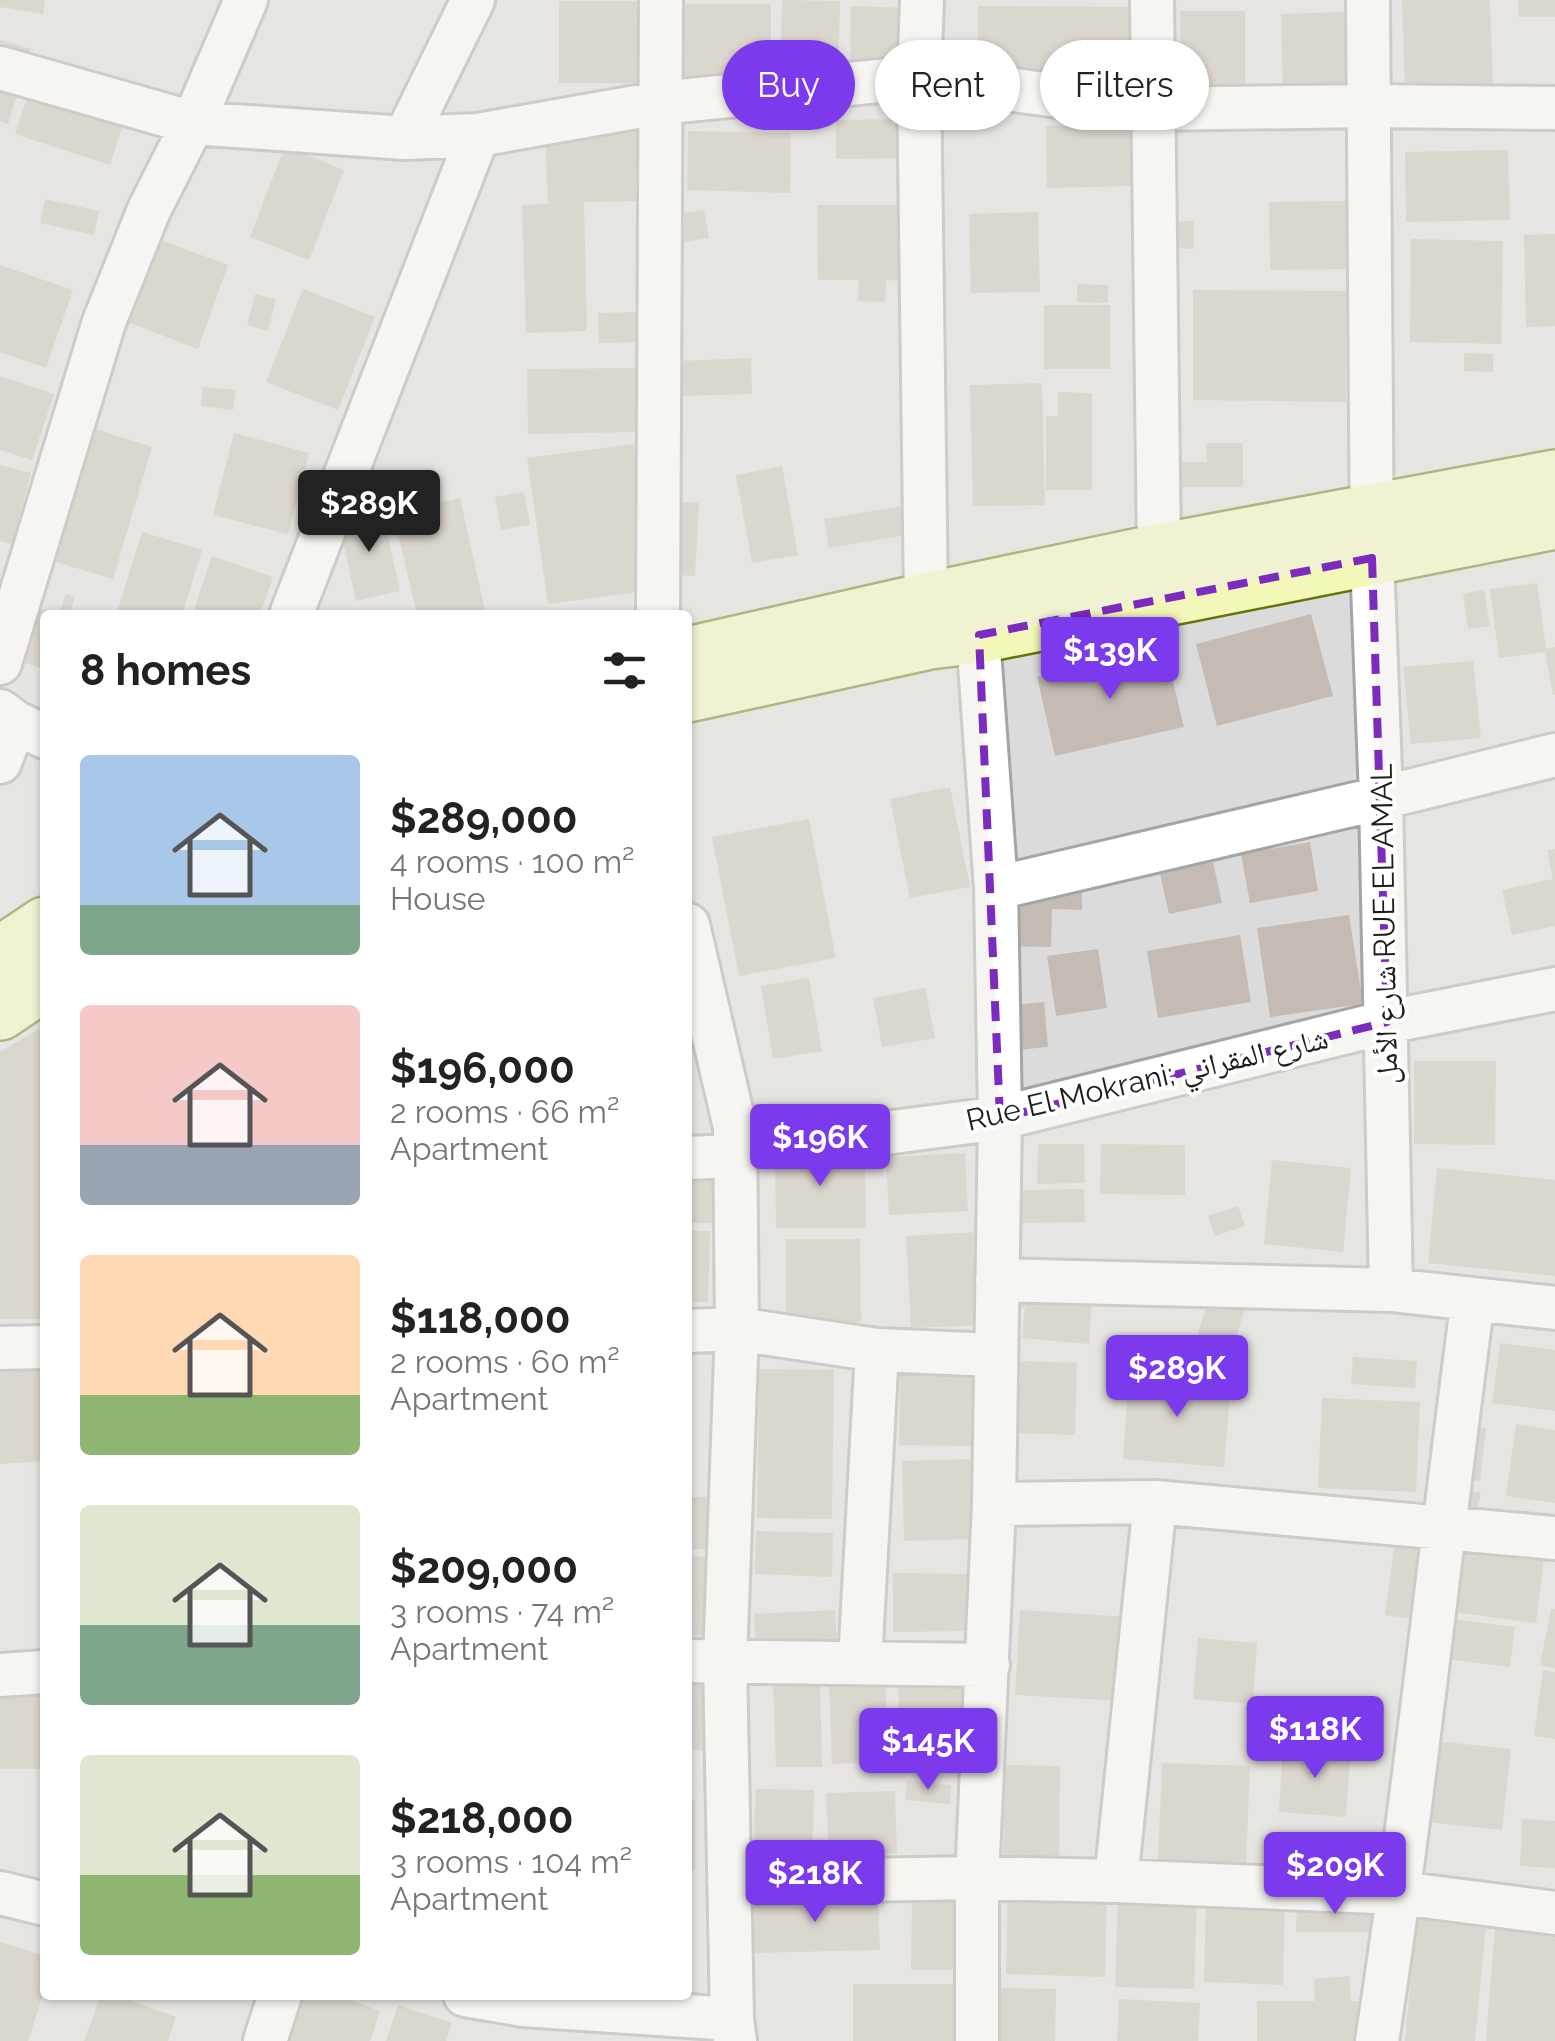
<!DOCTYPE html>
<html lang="en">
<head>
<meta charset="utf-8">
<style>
	body { margin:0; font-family:Raleway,"Noto Naskh Arabic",sans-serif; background:#f6f6f6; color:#222; height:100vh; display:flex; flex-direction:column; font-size:38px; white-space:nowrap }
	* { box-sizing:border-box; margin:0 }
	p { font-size:32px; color:#767676 }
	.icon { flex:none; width:55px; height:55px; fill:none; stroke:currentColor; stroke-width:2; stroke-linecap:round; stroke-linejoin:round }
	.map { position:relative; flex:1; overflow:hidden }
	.side { position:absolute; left:40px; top:610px; width:652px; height:1390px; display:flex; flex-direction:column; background:#fff; border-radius:10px; box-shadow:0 2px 8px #0004 }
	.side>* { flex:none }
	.banner { position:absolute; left:722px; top:40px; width:682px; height:90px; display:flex; gap:20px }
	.price { position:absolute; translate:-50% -85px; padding:0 22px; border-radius:10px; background:#7c3aed; color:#fff; font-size:32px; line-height:65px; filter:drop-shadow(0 2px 5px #0008) }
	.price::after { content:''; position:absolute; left:50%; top:60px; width:30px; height:22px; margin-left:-15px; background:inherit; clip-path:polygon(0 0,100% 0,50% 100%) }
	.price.active { background:#222; color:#fff }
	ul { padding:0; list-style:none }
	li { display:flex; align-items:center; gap:30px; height:250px; padding:0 40px }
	li span { display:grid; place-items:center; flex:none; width:280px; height:200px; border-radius:10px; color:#555 }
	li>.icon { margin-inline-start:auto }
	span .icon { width:120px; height:120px; fill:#fffc; stroke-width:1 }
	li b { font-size:42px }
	h2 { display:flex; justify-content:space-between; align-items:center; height:120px; padding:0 40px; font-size:42px }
	.tag { padding:0 35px; border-radius:45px; background:#fff; box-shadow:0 2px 8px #0004; font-size:35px; line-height:90px }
	.tag.active { background:#7c3aed; color:#fff }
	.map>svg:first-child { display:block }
	.residential { fill:#dcdbdb; fill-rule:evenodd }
	.building { fill:#c4bcb4 }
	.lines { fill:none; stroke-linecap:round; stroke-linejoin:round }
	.minor-casing { stroke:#a5a5a5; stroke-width:48 }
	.secondary-casing { stroke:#647407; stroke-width:60 }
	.minor { stroke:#fff; stroke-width:42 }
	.secondary { stroke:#f3f8b9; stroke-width:55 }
	.marked { fill:none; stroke:#7b2cbf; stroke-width:8; stroke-dasharray:20 12; stroke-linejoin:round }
	.labels { text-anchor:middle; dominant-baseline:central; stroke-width:8; stroke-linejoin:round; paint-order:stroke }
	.street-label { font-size:30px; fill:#1e1e1e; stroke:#fff }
</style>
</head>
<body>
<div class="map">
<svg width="1555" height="2041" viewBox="0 0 1555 2041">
	<rect width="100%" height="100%" fill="#efece5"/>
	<path class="residential" d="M0 0H1555V2041H0ZM45 615H688V1995H45Z"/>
	<path class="building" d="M0 0H45L43 14 0 7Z
		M782 0 840 1 838 79 780 78Z
		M1402 0H1490L1493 88 1405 91Z
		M1518 0H1555V17H1519Z
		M559 1H642V83H559Z
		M676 4H771V87L676 86Z
		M851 6 909 8 907 76 850 75Z
		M978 6 1130 7V90L978 89Z
		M1180 11H1245V94H1181Z
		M1345 12 1347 89 1283 90 1281 14Z
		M0 40 31 49 8 124 0 121Z
		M41 56 135 87 110 165 15 134Z
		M910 119V158L836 159V120Z
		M641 124 642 201 584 202 587 331 526 333 522 205 548 204 545 127Z
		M1130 124 1132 186 1047 188 1046 126Z
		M688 131 791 133 790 193 687 190Z
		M285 146 344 170 309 260 250 237Z
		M1508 150 1510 220 1406 222 1405 152Z
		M45 199 99 211 94 235 40 223Z
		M1348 201 1349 269 1270 270 1269 202Z
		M817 205H905V281L886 280 885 302 858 301 859 280H818Z
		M704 210 709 238 666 245 661 216Z
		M1038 212 1040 292 971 293 969 214Z
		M1171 221H1194V249L1171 248Z
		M1555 234V326L1526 327 1524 235Z
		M1411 239 1503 241 1501 344 1410 342Z
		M161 240 228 265 198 349 130 323Z
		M0 265 73 290 46 368 0 352Z
		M1077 284 1108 285V303L1077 302Z
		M303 289 375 317 338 410 266 382Z
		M1193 290 1346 291V402L1193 400Z
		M255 294 276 299 268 331 247 325Z
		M1044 305H1110V369H1044Z
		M640 312 641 342 599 343 598 313Z
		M1464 353 1493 354V372L1464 371Z
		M751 358 752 394 680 396 678 361Z
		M636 368 637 432 528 434 527 369Z
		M0 376 54 394 32 460 0 450Z
		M1042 383 1045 505 973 506 970 385Z
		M203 387 236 390 233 410 201 406Z
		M1058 392 1092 393V490H1046V416H1058Z
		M89 427 152 447 113 579 49 560Z
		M234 433 309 453 288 534 213 515Z
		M1206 443H1243V487H1166V462H1207Z
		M633 444 654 590 548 604 527 458Z
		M0 465 31 473 12 544 0 541Z
		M782 466 798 555 752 563 736 475Z
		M524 492 530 525 501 530 495 497Z
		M460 498 486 615H417L393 512Z
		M665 501 699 503 695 576 661 574Z
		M914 504 919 533 829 548 824 519Z
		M382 510 400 591 356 601 338 519Z
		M142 532 202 550 182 615H116Z
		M212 556 273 577 260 615H192Z
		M1537 583 1546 649 1555 647V695H1553L1545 652 1499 658 1490 589Z
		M1484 590 1490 626 1468 629 1463 594Z
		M66 594 75 597 69 615H59Z
		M28 604 58 614 45 615V669L10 658Z
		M1311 614 1333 696 1217 726 1196 644Z
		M1165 648 1184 727 1055 756 1037 677Z
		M1473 661 1481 738 1411 744 1403 667Z
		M950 787 970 887 910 898 890 799Z
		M809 819 836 958 739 976 712 837Z
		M1310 842 1318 891 1250 903 1241 854Z
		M1555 849V926L1512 935 1502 890 1553 879 1547 850Z
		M1213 862 1222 903 1169 914 1160 874Z
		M1082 882V910L1052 909 1051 947 1003 946 1004 884Z
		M1349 915 1363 1004 1270 1017 1257 928Z
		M1240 935 1251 1002 1158 1018 1147 951Z
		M1098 949 1107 1008 1056 1016 1047 956Z
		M809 978 822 1051 773 1059 761 986Z
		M925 988 935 1038 882 1047 873 998Z
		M1044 1002 1048 1047 1016 1050 1012 1005Z
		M45 1025V1319H0V1052Z
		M1414 1061H1496L1495 1145 1414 1144Z
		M1038 1144H1084L1085 1183 1037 1184Z
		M1101 1144 1185 1145V1195L1100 1194Z
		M775 1150H865L866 1228H776Z
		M965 1153 968 1211 889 1215 886 1157Z
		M1272 1160 1351 1168 1343 1252 1264 1244Z
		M1437 1168 1555 1180V1276L1428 1263Z
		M712 1172 714 1223H688V1173Z
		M1084 1189 1085 1222 1020 1223V1190Z
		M1238 1206 1245 1226 1215 1236 1208 1216Z
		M688 1231H710L708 1302H688Z
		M980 1232 985 1325 911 1328 906 1236Z
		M786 1239H860L861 1322H786Z
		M1005 1280 1093 1287 1089 1344 1022 1338 1025 1308 1003 1306Z
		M1212 1289 1247 1301 1232 1351 1196 1339Z
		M1123 1335 1178 1342 1174 1366 1120 1359Z
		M1500 1343 1555 1350V1411L1492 1403Z
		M1353 1357 1417 1361 1415 1388 1351 1384Z
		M45 1360V1461L0 1464V1364Z
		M1019 1361 1077 1363 1075 1435 1017 1433Z
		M900 1364 973 1366 971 1446 899 1445Z
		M759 1369 834 1370 832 1519 757 1518Z
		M1129 1374 1231 1382 1224 1467 1123 1459Z
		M1322 1398 1420 1402 1416 1492 1318 1488Z
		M1516 1424 1555 1430V1503L1506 1496Z
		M1459 1425 1486 1428 1480 1481 1453 1477Z
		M974 1459 976 1539 904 1541 902 1461Z
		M1447 1486 1481 1493 1475 1521Z
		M688 1497H707L708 1549H688Z
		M756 1531 833 1533 832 1577 755 1574Z
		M1396 1533 1424 1537 1413 1619 1385 1615Z
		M1460 1549 1544 1559 1536 1623 1453 1612Z
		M709 1556 711 1635 688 1636V1557Z
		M893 1573 972 1574V1631L893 1632Z
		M1551 1609H1555V1668L1540 1665Z
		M835 1610 837 1642 756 1646 754 1614Z
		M1020 1610 1129 1617 1124 1701 1015 1695Z
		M1451 1619 1515 1627 1510 1667 1446 1659Z
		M1198 1638 1257 1643 1253 1704 1193 1699Z
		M703 1669 705 1750H688V1670Z
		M1543 1670 1555 1672V1739L1534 1736Z
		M885 1677 888 1762 832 1764 829 1679Z
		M963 1678 965 1764 901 1765 898 1680Z
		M820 1681 822 1767H776L773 1682Z
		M45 1685V1769H0V1686Z
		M1436 1741 1511 1749 1502 1830 1427 1822Z
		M1283 1745 1351 1750 1346 1817 1279 1812Z
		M1162 1763 1250 1766 1246 1865 1158 1861Z
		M1005 1765 1060 1766 1059 1859 1003 1857Z
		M907 1781 951 1785 950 1804 905 1800Z
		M756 1789 814 1790 812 1862 753 1860Z
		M895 1791 897 1853 829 1856 826 1793Z
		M688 1800H695V1870H688Z
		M1522 1819 1555 1821V1868L1520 1866Z
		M1008 1889 1107 1892 1105 1977 1006 1974Z
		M912 1895H964V1970H911Z
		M1118 1896 1197 1899 1194 1989 1115 1987Z
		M878 1898 880 1950 751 1953 750 1900Z
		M1206 1898 1285 1900 1283 1985 1204 1982Z
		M1297 1901 1373 1902V1932H1296Z
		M1417 1908 1487 1915 1475 2041H1405Z
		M1496 1915 1555 1920V2041H1486Z
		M0 1942 45 1956V1988L28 2041H0Z
		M1349 1976 1351 2001H1358V2041H1257V2001H1315L1314 1979Z
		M853 1984H959V2041H853Z
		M1001 1988 1056 1989 1055 2041H1000Z
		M101 1995H116L176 2017 168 2041H84Z
		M304 1995H337L380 2011 370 2041H288Z
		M1119 1999 1200 2003 1198 2041H1117Z
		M398 2005 452 2023 446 2041H386Z"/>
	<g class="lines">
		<g class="minor-casing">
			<path id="minor" d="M922 0 919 77 926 601 929 630
				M1152 0 1159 552
				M1368 0 1372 558 1381 798 1391 1290
				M0 68 193 123 405 138 478 135
				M405 138 473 0
				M976 608 996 888 1000 1118 994 1504 977 1878V2041
				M291 615 478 135 659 103 919 77 1153 109 1369 106 1555 108
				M658 615 661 0
				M0 663 104 322 149 210 193 123 246 0
				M0 711 15 722 45 737
				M0 762 15 722
				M996 888 1381 798 1555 755
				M688 925 735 1127 737 1329 725 1661 732 2019 735 2041
				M735 1127 878 1134 1000 1118 1387 1022 1555 989
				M688 1158 734 1156
				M997 1280 1391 1290 1555 1308
				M688 1331 737 1329 877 1350 995 1355
				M0 1348 45 1347
				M994 1504 1155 1502 1555 1538
				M688 1661 988 1665
				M860 1663 877 1350
				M0 1675 45 1672
				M1116 1881 1155 1502
				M729 1882 977 1878 1116 1881 1400 1893 1555 1913
				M0 1893 45 1904
				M465 1995 523 2005 732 2019
				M265 2041 280 1995
				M1377 2041C1415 1795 1440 1546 1473 1299"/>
		</g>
		<g class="secondary-casing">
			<path id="secondary" d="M688 655 926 601 1159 552 1555 478
				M688 694 930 641 979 635 1555 521
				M0 955 45 925
				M0 1012 45 982"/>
		</g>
		<use href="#minor" class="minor"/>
		<use href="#secondary" class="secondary"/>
	</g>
	<path d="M0 0H1555V2041H0ZM1372 558 1387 1022 1000 1118 979 635Z" fill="#efece5" fill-opacity=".55" fill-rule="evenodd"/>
	<path class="marked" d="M1372 558 1387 1022 1000 1118 979 635Z"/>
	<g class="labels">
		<g class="street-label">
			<text transform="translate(1384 924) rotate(-91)">شارع الأمل RUE EL AMAL</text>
			<text transform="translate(1147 1079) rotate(-13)">Rue El Mokrani; شارع المقراني</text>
		</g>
	</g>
</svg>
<b class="price active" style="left:369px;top:555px">$289K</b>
<b class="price" style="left:1110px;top:702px">$139K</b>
<b class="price" style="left:820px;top:1189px">$196K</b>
<b class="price" style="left:1177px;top:1420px">$289K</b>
<b class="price" style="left:1315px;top:1781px">$118K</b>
<b class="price" style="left:928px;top:1793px">$145K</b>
<b class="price" style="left:1335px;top:1917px">$209K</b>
<b class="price" style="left:815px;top:1925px">$218K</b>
<div class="banner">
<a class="tag active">Buy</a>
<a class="tag">Rent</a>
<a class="tag">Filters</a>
</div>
<section class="side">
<h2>8 homes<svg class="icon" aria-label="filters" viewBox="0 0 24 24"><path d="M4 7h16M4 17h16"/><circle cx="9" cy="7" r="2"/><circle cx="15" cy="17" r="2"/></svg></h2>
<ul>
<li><span style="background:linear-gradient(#a9c7e8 75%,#7fa58c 0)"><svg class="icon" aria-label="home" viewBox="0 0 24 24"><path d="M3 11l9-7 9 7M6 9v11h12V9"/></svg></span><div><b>$289,000</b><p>4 rooms · 100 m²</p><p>House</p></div></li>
<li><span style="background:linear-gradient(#f6c9c9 70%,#9aa5b1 0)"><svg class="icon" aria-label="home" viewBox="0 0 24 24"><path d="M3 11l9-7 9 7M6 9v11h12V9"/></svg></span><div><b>$196,000</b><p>2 rooms · 66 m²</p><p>Apartment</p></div></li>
<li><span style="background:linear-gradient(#ffd9b3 70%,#8fb573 0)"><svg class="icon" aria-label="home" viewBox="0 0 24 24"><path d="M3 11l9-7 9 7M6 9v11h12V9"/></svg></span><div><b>$118,000</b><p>2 rooms · 60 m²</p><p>Apartment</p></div></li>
<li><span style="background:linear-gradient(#dfe7d0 60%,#7fa58c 0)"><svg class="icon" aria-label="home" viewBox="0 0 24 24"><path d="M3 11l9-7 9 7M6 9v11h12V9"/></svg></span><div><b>$209,000</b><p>3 rooms · 74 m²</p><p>Apartment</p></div></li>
<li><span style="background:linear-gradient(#dfe7d0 60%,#8fb573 0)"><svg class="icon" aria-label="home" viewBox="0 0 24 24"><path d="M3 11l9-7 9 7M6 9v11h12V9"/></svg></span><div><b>$218,000</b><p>3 rooms · 104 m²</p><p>Apartment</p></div></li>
</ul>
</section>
</div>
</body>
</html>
